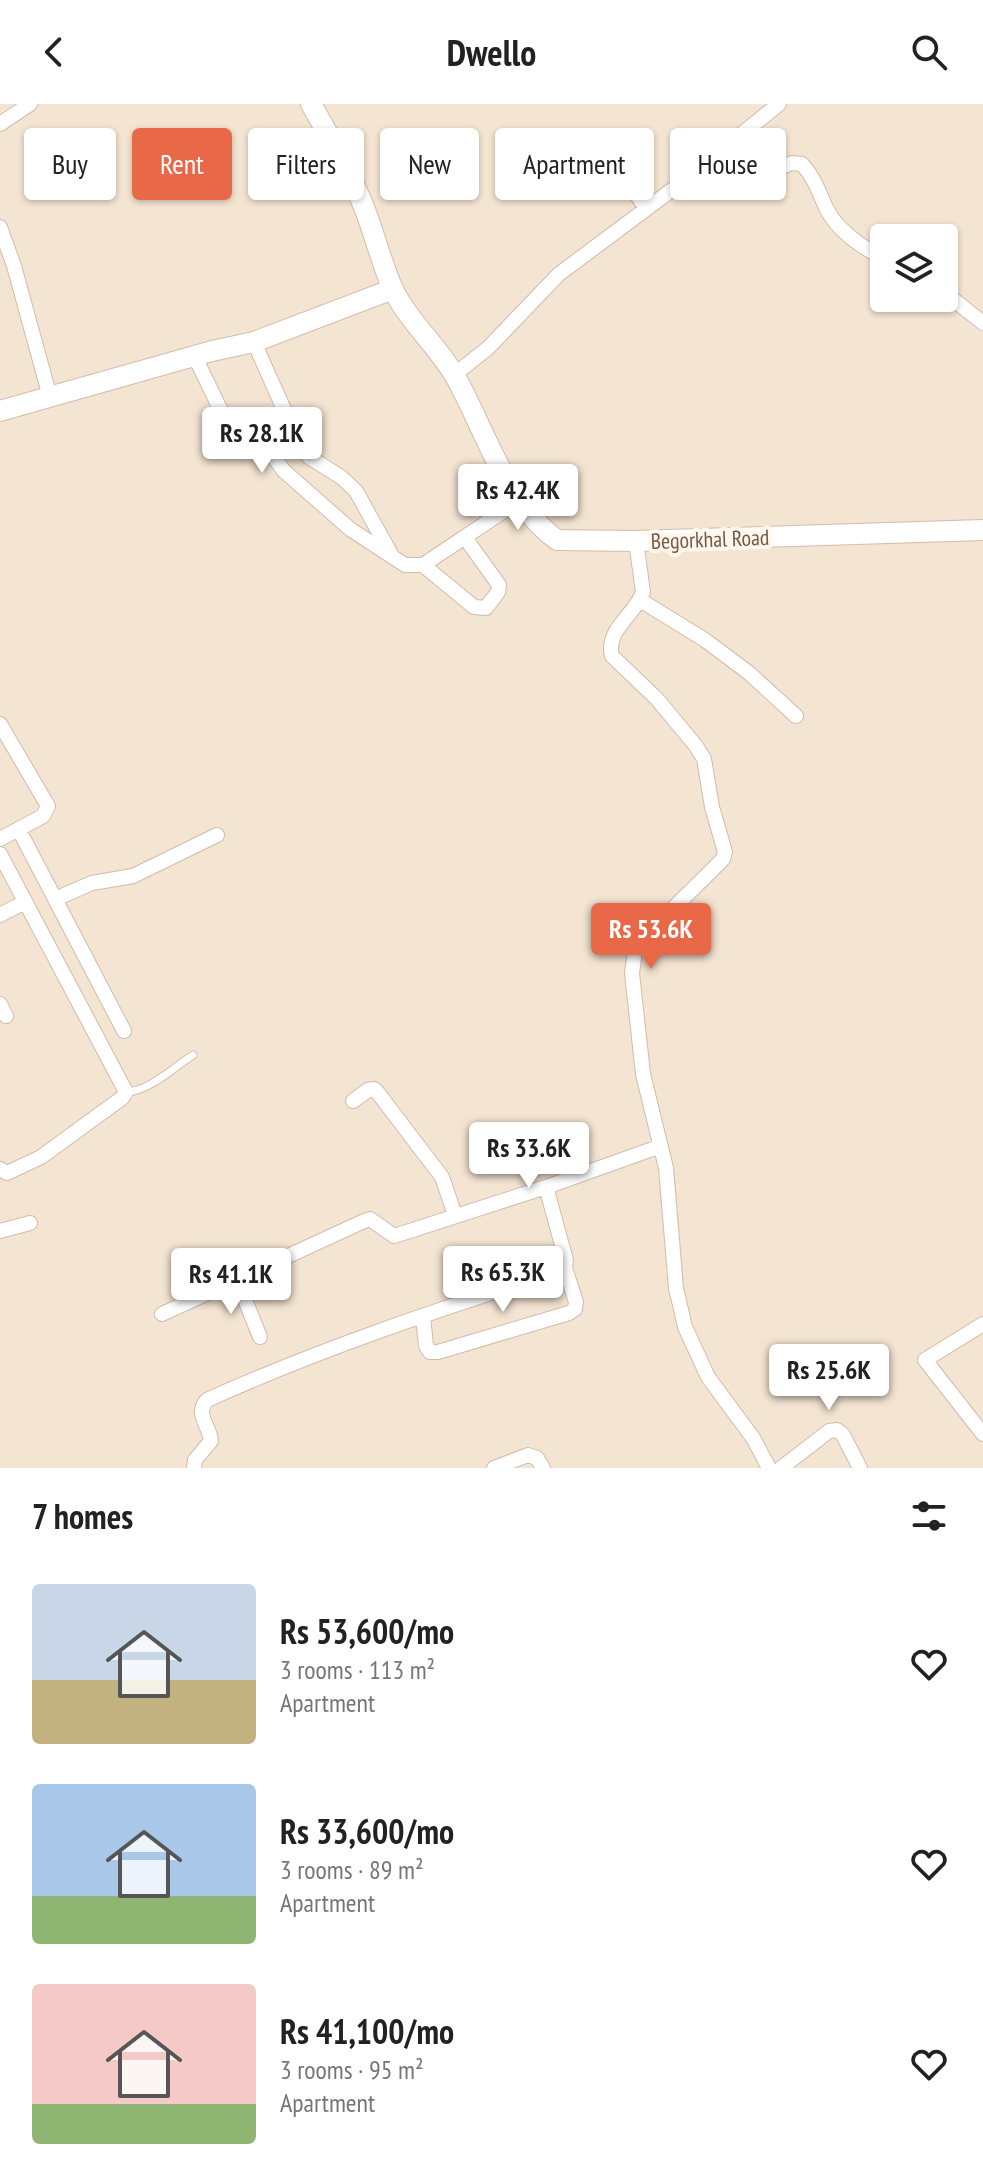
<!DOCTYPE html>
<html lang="en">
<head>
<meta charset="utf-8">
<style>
	body { margin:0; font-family:"PT Sans Narrow",sans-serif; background:#f6f6f6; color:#222; height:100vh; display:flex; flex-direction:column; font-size:30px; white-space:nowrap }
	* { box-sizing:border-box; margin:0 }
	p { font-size:26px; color:#767676 }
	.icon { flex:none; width:44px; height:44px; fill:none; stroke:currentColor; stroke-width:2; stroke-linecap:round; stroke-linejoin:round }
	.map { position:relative; height:1364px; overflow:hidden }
	.sheet { display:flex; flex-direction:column; background:#fff; flex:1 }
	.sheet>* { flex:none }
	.guide { position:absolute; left:24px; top:24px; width:936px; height:72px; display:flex; gap:16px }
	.controls { position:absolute; left:870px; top:120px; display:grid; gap:16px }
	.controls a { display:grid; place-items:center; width:88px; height:88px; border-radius:8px; background:#fff; box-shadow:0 2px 6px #0004; font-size:40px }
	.price { position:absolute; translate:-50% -68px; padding:0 18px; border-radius:8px; background:#fff; color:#222; font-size:26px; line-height:52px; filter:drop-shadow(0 2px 4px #0008) }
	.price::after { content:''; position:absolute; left:50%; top:48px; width:24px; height:18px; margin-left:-12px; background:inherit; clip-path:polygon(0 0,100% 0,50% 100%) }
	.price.current { background:#e96847; color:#fff }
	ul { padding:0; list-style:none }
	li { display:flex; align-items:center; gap:24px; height:200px; padding:0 32px }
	li span { display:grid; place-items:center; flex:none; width:224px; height:160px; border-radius:8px; color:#555 }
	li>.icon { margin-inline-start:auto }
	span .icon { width:96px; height:96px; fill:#fffc; stroke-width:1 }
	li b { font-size:34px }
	h2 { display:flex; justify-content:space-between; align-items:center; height:96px; padding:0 32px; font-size:34px }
	.pill { padding:0 28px; border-radius:8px; background:#fff; box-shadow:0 2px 6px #0004; font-size:28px; line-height:72px }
	.pill.current { background:#e96847; color:#fff }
	header { display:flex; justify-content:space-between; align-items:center; height:104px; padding:0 32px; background:#fff; font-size:36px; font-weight:600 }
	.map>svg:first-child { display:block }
	.residential { fill:#f4e4d2; fill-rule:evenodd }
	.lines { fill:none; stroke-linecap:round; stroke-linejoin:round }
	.lane-casing { stroke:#d0bcad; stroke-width:9 }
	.street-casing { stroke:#d0bcad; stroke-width:16 }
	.secondary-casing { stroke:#d3bcaa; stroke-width:22 }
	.lane { stroke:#fff; stroke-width:7 }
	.street { stroke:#fff; stroke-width:14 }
	.secondary { stroke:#fff; stroke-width:20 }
	.labels { text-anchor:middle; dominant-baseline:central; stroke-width:8; stroke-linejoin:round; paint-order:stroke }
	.street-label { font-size:22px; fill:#765849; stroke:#fff7eb }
</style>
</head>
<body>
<header><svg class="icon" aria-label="back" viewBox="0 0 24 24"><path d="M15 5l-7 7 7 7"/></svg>Dwello<svg class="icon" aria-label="search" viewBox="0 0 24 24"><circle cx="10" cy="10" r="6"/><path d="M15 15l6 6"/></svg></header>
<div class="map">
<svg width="983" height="1364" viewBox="0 0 983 1364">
	<rect width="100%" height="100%" fill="#fdf3e4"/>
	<path class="residential" d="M0 0H983V1364H0ZM884 134H944V194H884Z"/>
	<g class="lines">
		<g class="lane-casing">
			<path id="lane" d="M126 988C150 987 174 963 193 951"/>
		</g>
		<g class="street-casing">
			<path id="street" d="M0 20 30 0
				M597 35 646 104
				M729 42 748 68 755 73 792 59 802 60C814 73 819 88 826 104 837 126 862 144 884 154
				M0 123 14 162 50 293
				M944 188 983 219
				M254 238 298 337 309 353 341 373 356 387 392 452
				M195 253 225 315 228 319H247L251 322 284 367 350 425 405 461H423L520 396
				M454 271 488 244 559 170 677 82 779 0
				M636 437 643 488C635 511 605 526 612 552L657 595 696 642 704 655 712 703 725 748 723 755 709 769 636 841 632 869 643 970 666 1064 676 1184 685 1223 708 1273 753 1334 769 1364
				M423 461 474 503 486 504 498 488 499 481 466 435
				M640 496 705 536 749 569 796 612
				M0 620 48 702 43 712 0 735
				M19 726 124 927
				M0 750 126 988 122 994 41 1053 7 1069 0 1065
				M55 795 92 779 133 772 217 731
				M0 811 25 798
				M0 900 6 912
				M353 997 368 986 374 985 378 989 442 1073 455 1111
				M0 1127 30 1119
				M237 1176 260 1233
				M162 1210 362 1118 370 1115 394 1132 549 1082
				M423 1212 426 1242 430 1248H438L569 1209 575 1205 576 1198 565 1164
				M983 1220 925 1256 983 1330
				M194 1364 195 1356 211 1337C210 1322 194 1310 207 1296 320 1245 439 1205 557 1168L565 1164 566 1156 548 1090 549 1082 661 1042
				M494 1364 528 1351 537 1354 543 1364
				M781 1364 829 1327 837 1326 843 1331 860 1364"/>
		</g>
		<g class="secondary-casing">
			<path id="secondary" d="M311 0C330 33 349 67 364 103 374 129 381 157 392 183 407 216 437 241 455 272 486 327 505 398 557 436L636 437 983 426
				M0 307 212 247 254 238 393 185"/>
		</g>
		<use href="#lane" class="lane"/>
		<use href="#street" class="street"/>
		<use href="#secondary" class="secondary"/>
	</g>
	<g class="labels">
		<g class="street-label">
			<text transform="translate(710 435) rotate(-2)">Begorkhal Road</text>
		</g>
	</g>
</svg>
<div class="controls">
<a><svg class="icon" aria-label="layers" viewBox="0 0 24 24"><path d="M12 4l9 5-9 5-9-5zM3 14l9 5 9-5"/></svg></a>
</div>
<b class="price" style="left:262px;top:371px">Rs 28.1K</b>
<b class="price" style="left:518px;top:428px">Rs 42.4K</b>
<b class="price current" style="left:651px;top:867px">Rs 53.6K</b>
<b class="price" style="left:529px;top:1086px">Rs 33.6K</b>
<b class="price" style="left:503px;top:1210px">Rs 65.3K</b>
<b class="price" style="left:231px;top:1212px">Rs 41.1K</b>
<b class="price" style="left:829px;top:1308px">Rs 25.6K</b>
<div class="guide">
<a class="pill">Buy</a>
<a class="pill current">Rent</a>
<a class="pill">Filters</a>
<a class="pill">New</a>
<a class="pill">Apartment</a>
<a class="pill">House</a>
</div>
</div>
<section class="sheet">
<h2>7 homes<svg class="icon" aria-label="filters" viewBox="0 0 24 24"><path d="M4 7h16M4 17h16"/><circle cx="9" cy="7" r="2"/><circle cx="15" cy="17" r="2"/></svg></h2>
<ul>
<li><span style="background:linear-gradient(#c9d6e8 60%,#c2b280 0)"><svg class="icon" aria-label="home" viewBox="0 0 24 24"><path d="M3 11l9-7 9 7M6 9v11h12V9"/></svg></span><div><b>Rs 53,600/mo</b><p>3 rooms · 113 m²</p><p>Apartment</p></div><svg class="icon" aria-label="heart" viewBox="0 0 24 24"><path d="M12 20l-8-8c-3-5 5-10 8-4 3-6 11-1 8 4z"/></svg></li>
<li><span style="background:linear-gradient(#a9c7e8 70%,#8fb573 0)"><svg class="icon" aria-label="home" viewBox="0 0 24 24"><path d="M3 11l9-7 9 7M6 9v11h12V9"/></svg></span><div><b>Rs 33,600/mo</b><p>3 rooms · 89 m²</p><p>Apartment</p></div><svg class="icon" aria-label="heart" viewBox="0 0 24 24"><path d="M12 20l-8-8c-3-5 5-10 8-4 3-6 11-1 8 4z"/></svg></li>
<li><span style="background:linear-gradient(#f6c9c9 75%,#8fb573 0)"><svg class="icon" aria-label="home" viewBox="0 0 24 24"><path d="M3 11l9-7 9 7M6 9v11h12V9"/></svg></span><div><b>Rs 41,100/mo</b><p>3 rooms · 95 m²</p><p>Apartment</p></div><svg class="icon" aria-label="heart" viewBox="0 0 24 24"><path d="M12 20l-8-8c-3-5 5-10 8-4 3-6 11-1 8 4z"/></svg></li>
</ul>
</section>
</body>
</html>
